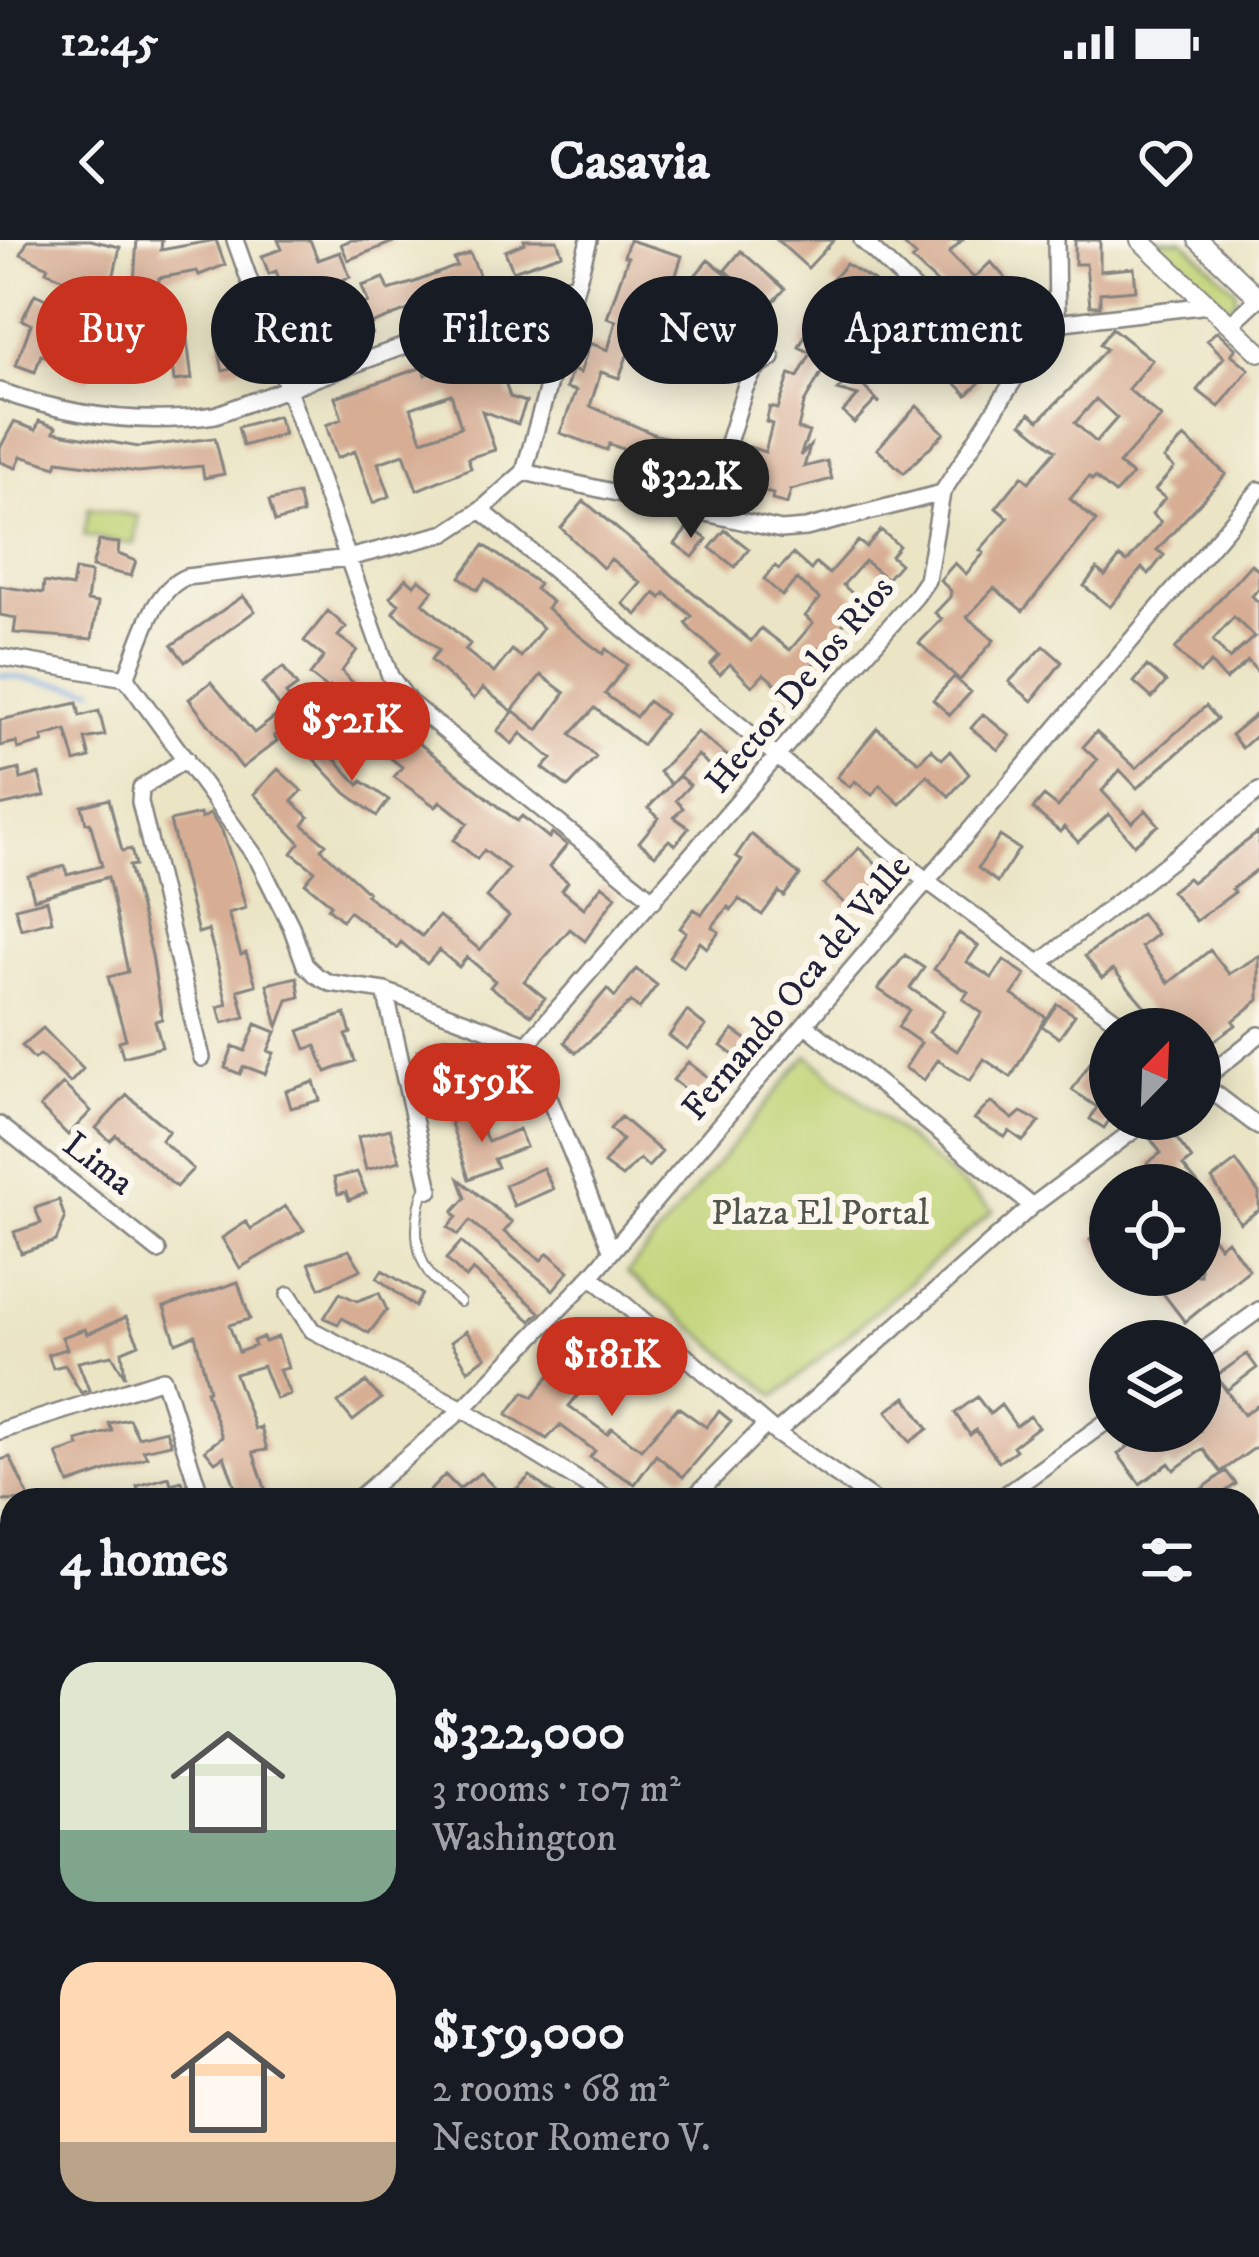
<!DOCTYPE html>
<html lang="en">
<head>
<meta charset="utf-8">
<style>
	body { margin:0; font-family:"IM FELL DW Pica",serif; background:#20242c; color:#f1f3f6; height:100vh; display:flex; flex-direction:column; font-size:45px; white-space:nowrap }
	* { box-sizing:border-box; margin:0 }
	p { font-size:39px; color:#9ea1a6 }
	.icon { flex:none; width:66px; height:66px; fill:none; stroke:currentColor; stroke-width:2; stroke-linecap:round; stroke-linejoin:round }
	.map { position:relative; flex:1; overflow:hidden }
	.sheet { position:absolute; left:0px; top:1248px; width:1260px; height:771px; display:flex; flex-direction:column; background:#171b24; border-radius:36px 36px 0 0; box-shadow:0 6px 30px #0003 }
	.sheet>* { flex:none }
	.top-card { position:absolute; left:36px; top:36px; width:1188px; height:108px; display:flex; gap:24px }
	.needle { width:78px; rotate:23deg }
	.fabs { position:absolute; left:1089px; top:768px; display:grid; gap:24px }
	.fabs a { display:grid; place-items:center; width:132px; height:132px; border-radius:50%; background:#171b24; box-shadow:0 6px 30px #0003; font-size:60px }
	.price { position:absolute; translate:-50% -102px; padding:0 27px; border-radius:42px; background:#c8321e; color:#fff; font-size:39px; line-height:78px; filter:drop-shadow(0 3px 6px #0008) }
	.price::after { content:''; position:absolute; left:50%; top:72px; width:36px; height:27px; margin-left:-18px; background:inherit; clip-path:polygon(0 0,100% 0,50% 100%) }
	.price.active { background:#222; color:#fff }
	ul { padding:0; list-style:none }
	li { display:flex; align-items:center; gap:36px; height:300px; padding:0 60px }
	li span { display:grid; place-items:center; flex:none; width:336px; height:240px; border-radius:36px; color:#555 }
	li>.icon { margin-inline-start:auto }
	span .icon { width:144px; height:144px; fill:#fffc; stroke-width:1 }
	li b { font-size:51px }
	h2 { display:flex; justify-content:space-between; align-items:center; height:144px; padding:0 60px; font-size:51px }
	.chip { padding:0 42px; border-radius:54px; background:#171b24; box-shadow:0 6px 30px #0003; font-size:42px; line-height:108px }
	.chip.active { background:#c8321e; color:#fff }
	.status { display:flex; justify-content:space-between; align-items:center; height:84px; padding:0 60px; background:#171b24; direction:ltr }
	.status svg { height:33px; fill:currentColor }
	header { display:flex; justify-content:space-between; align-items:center; height:156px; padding:0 60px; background:#171b24; font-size:54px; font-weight:700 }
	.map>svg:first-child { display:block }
	.green { fill:#c1d478; stroke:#727b5a; stroke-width:3 }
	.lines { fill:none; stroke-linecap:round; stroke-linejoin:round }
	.stream { stroke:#77a8e2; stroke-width:4.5 }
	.building { fill:#d7ad94; fill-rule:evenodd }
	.service-casing { stroke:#868480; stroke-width:12 }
	.minor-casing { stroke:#868480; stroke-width:20 }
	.tertiary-casing { stroke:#868480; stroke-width:22 }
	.trunk-casing { stroke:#868480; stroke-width:28 }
	.service { stroke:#fff; stroke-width:8 }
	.minor { stroke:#fff; stroke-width:15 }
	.tertiary { stroke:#fff; stroke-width:18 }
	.trunk { stroke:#fff; stroke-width:24 }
	.labels { text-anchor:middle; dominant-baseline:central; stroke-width:12; stroke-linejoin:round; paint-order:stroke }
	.street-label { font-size:36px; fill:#22223b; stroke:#fbf7ec }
	.park-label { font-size:36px; fill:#52574d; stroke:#fbf7ec }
</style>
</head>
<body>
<div class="status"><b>12:45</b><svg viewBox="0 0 49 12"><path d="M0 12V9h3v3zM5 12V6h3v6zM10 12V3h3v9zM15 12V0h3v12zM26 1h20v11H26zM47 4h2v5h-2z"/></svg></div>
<header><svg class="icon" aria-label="back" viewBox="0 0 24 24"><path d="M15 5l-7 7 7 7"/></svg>Casavia<svg class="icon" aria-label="heart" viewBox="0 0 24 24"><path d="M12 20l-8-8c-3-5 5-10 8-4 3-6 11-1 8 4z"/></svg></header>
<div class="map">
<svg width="1259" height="2017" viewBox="0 0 1259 2017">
	<rect width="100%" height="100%" fill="#fbf7ec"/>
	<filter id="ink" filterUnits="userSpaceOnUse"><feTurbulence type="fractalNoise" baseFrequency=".00833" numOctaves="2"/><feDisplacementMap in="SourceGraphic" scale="24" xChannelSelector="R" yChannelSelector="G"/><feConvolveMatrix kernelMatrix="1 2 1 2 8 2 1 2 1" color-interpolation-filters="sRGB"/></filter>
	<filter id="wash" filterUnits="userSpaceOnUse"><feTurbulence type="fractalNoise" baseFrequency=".004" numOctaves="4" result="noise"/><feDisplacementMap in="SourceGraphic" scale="48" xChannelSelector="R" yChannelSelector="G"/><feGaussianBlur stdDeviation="2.7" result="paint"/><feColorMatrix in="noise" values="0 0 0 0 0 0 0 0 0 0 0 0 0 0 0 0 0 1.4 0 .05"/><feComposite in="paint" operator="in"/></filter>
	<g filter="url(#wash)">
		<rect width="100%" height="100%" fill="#ebe5c6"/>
		<path class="green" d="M1154 0H1183L1236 50V61L1230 65 1222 64Z
			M89 268 138 276 134 304 84 296Z
			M807 815 993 971 776 1156 627 1033Z"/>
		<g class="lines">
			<path class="stream" d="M0 435 94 449"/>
		</g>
		<g id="blocks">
			<path class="building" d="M28 0H90L120 7 110 52 73 43 46 31 48 27 21 14Z
				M137 0H162L161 10 216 0 225 25 199 35 197 31 159 38 158 58 133 56Z
				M278 0H310L318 20 340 12 350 37 314 51 328 89 302 98 276 31 269 34 262 16 282 9Z
				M351 0H396V1L348 20 341 4Z
				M524 0H557L562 14 513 31 505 11 525 3Z
				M629 0 682 16 658 92 674 98 667 120 642 112 641 117 628 113 619 138 601 132 590 166 656 195 701 204 691 228 667 218 664 224 609 204 607 210 560 193 576 151 566 148 572 130 580 133 590 103 608 110 616 81 607 78 628 17 624 16Z
				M777 0H834L808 28Z
				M899 0H962L949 13 974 38 991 22 1031 67 977 79 912 20 916 16Z
				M1075 0H1100V31L1134 28 1136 50 1100 53V66H1090L1086 24H1075Z
				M741 11 785 49 769 67 725 30Z
				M470 13 482 42 368 85 372 94 347 103 336 74 368 62 362 46 384 38 389 50 415 42 457 26 454 19Z
				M708 20 727 34 712 54 692 39Z
				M846 24 874 41 856 63 831 41Z
				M35 54 60 66 53 81 101 93 89 140 70 136 73 123 41 115 35 132 16 125 31 84 22 80Z
				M814 78 843 94 804 163 798 189 809 192 800 216 810 206 804 227 827 221 832 239 791 250 787 264 772 260 773 254 746 247 751 229 743 227 749 207 765 212 772 184 766 182 770 167 778 169 790 134 798 137 811 113 799 107Z
				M703 83 727 90 718 134 694 126Z
				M923 88 980 142 967 155 941 128 937 132 909 103Z
				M1112 88 1152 120 1128 149 1161 177 1119 224 1132 235 1115 254 1095 237 1092 240 1089 237 1070 259 1096 281 1023 371 994 348 967 377 994 400 960 440 919 403 942 379 935 373 950 357 951 351 940 340 955 323 966 334 984 313 980 310 1008 278 996 268 1022 236 1029 242 1056 210 1022 183 1030 173 1039 180 1071 148 1106 109 1100 104ZM1096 159 1117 178 1096 202 1075 183Z
				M881 89 900 108 864 147 880 163 875 161 854 183 843 172 858 156 838 150 867 124 856 113Z
				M1217 91 1236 109 1231 114 1249 129 1219 167 1197 150 1224 117 1207 100Z
				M505 96 515 128 502 133 510 157 526 162 518 184 482 171 495 210 468 218 471 228 417 250 404 214 378 223 390 256 373 263 355 211 337 218 326 185 342 179 335 157 423 127 425 135 438 131 440 137 467 128 461 110ZM451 154 461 187 422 200 411 168Z
				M187 99 192 139 174 141 169 101Z
				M238 99 244 126 223 131 217 103Z
				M917 166 944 193 904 233 877 209Z
				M278 176 284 194 243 206 238 187Z
				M39 181 56 187 54 192 138 207 215 198 224 234 204 238 202 226 138 232 58 221 56 227 21 216 16 228 0 222V208L14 182 36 190Z
				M1184 197 1226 234 1157 310 1164 315 1149 334 1142 328 1110 367 1084 346 1097 329 1105 336 1120 317 1127 322 1161 282 1152 274 1165 258 1155 250 1174 228 1164 219Z
				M298 254 303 274 275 282 269 261Z
				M584 261 751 401 761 388 790 410 813 383 805 376 820 359 797 339 782 356 764 339 775 326 779 329 793 314 811 330 816 323 829 334 858 301 866 307 881 290 899 306 891 316 900 324 887 339 865 321 843 345 863 363 821 408 824 411 807 432 812 437 794 459 764 434 752 446 730 424 720 434 710 425 719 415 691 390 686 383 692 376 665 353 661 358 655 353 637 375 623 364 641 343 611 319 603 328 561 288Z
				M689 286 707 299 693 317 675 304Z
				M725 290 749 309 735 327 710 308Z
				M99 301 119 303 118 314 136 321 131 336 92 327Z
				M484 305 539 344 535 349 552 362 547 368 568 387 603 414 606 409 627 425 605 454 636 477 648 461 665 474 642 505 595 468 571 494 596 517 568 547 543 528 552 519 521 493 512 504 497 491 514 471 538 490 565 453 541 435 512 471 483 448 474 459 431 420 439 410 393 372 399 364 390 357 406 338 414 345 419 339 433 350 423 363 470 404 465 410 494 433 512 410 521 417 543 388 486 339 477 350 460 337Z
				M1251 324 1259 331V348L1252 356 1259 363V434L1248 421 1226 440 1211 423 1200 433 1175 409ZM1234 377 1254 397 1229 419 1213 400Z
				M75 330 91 333 87 361 98 363 92 399 14 393 16 378 0 375V346L43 353 44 342 72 347Z
				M243 356 255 371 185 422 172 405Z
				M328 371 346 387 338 396 357 410 342 431 369 460 373 456 401 481 405 475 423 490 415 500 517 581 522 576 549 598 552 593 567 605 549 627 568 642 562 650 584 668 602 645 616 656 585 701 570 689 524 741 545 758 531 775 490 747 495 741 467 717 459 727 439 710 427 724 401 702 397 708 349 671 342 680 328 668 331 664 305 643 315 631 292 613 300 603 254 554 278 529 302 551 292 561 309 577 303 585 326 604 321 609 368 652 366 655 422 696 439 676 480 710 509 676 486 657 509 629 484 610 477 619 454 600 468 583 440 561 436 567 394 537 402 527 373 504 370 508 346 486 356 475 330 447 328 449 310 435 324 417 304 401Z
				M1044 406 1062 422 1032 461 1009 442Z
				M1147 426 1166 442 1152 458 1134 442Z
				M283 427 297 446 286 454 302 475 274 496 277 501 242 528 189 459 211 442 254 493 283 471 262 443Z
				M954 437 971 452 950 475 933 460Z
				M77 463 80 476 99 471 105 495 85 499 90 518 75 522 66 490 42 497 43 502 18 509 16 502 0 506V480Z
				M1206 466 1217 479 1137 548 1120 530 1102 551 1132 583 1146 570 1159 585 1134 605 1109 574 1078 602 1064 587 1060 592 1033 569 1044 556 1058 567 1097 520 1083 507 1096 492 1136 528Z
				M1259 472V493L1242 508 1231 495Z
				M983 474 1010 496 998 510 971 488Z
				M877 488 919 522 931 509 942 519 950 511 969 534 949 556 927 535 900 564 880 545 872 555 855 541 850 547 837 537Z
				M697 492 740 526 725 541 698 515 671 544 659 532Z
				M324 508 359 545 362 541 389 560 377 576 346 553 313 518Z
				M19 529 21 539 39 534 45 556 0 566V534Z
				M679 536 690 545 676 560 683 568 674 577 689 588 675 605 669 600 655 615 639 602 659 578 648 568Z
				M109 559 122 611 131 609 135 625 129 626 152 715 162 779 155 781 162 807 123 817 119 801 126 799 108 737 128 732 108 637 34 659 28 636 65 626 67 635 102 626 90 582 86 583 82 566Z
				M200 574 201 579 210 574 222 591 235 629 246 668 228 673 241 715 246 713 256 745 238 750 245 777 223 783 218 767 227 764 217 722 208 690 198 693 170 581Z
				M1259 592V628L1232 649 1235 652 1196 681 1171 651 1188 638 1192 642Z
				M751 594 800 635 784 656 779 652 762 675 739 659 731 670 728 667 712 687 719 692 707 708 700 702 683 727 669 717 686 692 680 688 694 669 702 674 742 620 736 616Z
				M1000 596 1019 609 997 642 978 628Z
				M859 608 902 648 877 673 863 660 853 671 824 645Z
				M47 660 52 681 21 689 15 668Z
				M1141 673 1157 694 1141 707 1169 743 1210 710 1229 734 1259 716V760L1233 781 1236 785 1200 811V789H1170L1162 779 1158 782 1113 729 1102 738 1085 716Z
				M959 693 978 706 967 722 992 738 1004 720 1026 735 1012 755 1046 777 1011 837 984 819 970 841 938 820 924 840 905 828 921 803 898 787 909 770 878 749 905 715 924 728 910 748 944 771 929 792 957 811 982 773 963 759 968 752 934 729Z
				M636 729 657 745 639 769 631 762 576 813 565 802 575 787 607 749 615 757Z
				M297 737 300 757 288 760 278 787 267 744Z
				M1057 764 1075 775 1059 798 1042 786Z
				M687 771 706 786 687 809 669 796Z
				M345 774 351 793 346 795 355 821 326 832 316 806 306 809 299 791Z
				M256 784 276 792 268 811 274 813 265 834 249 828 243 827 240 834 225 828 233 806 245 811Z
				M43 788 83 829 70 843 40 815 34 819 22 806Z
				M733 790 756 806 743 822 721 806Z
				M448 802 462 850 432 858 418 810Z
				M1097 812 1110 821V879L1104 888 1090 879 1097 867 1072 850Z
				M688 822 711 840 696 858 673 840Z
				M314 842 320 860 291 868 286 851Z
				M63 844 91 871 68 895 40 867Z
				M127 855 169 891 161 900 193 929 176 947 116 895 110 901 96 888Z
				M991 862 1013 879 1021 872 1040 882 1023 901 1009 891 1005 897 974 879Z
				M475 872 488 902 519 889 526 907 494 919 498 927 469 939 450 880Z
				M621 877 662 912 648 927 640 919 622 937 604 924 622 900 610 889Z
				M1167 886 1192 919 1183 926 1199 945H1137L1154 932 1147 923 1161 913 1150 898Z
				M390 889 400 921 366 930 358 897Z
				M1236 921 1259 953V970L1240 983 1212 939Z
				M543 928 553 949 514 966 505 945Z
				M357 932 366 953 349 960 346 952 338 954 334 938Z
				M459 939 512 982 504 992 541 1020 548 1013 569 1031 553 1050 470 981 458 995 448 987 457 977 453 972 466 958Z
				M59 960 65 979 56 1001 21 1013 14 992 41 983 35 968Z
				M285 966 304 990 240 1028 222 998 246 982 251 989Z
				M1110 966V1025L1090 1000 1102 990 1093 978Z
				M1200 979 1219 1006 1227 1000 1249 1030 1185 1082 1159 1048 1178 1035H1200Z
				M461 1002 540 1072 531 1081 473 1030 466 1038 446 1019Z
				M349 1010 361 1029 320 1048 309 1023Z
				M382 1030 422 1054 415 1067 377 1038Z
				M238 1042 250 1079 229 1085 239 1112 255 1106 253 1101 263 1097 265 1102 278 1097 288 1128 279 1130 290 1154 276 1159 263 1126 235 1134 255 1189 261 1187 267 1210 253 1212 269 1260H240L224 1216 215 1222 205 1210 222 1197 206 1151 209 1150 195 1095 176 1103 164 1067Z
				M340 1053 357 1061 379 1053 387 1070 369 1093 342 1078 338 1084 324 1078Z
				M126 1077 139 1104 122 1111 125 1137 112 1115 78 1122 89 1150 81 1153 65 1125 53 1128 48 1114 67 1109 62 1097 85 1089 87 1094Z
				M599 1084 616 1096 594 1125 599 1129 569 1166 607 1194 612 1188 641 1209 678 1167 706 1187 719 1171 731 1181 683 1237 656 1215 635 1244 590 1217 595 1211 560 1185 547 1199 507 1174 524 1152 533 1157 571 1108 578 1113Z
				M466 1091 486 1117 468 1130 451 1102Z
				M1247 1114 1257 1128 1227 1150 1216 1136Z
				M366 1142 381 1159 353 1181 338 1163Z
				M1220 1142 1244 1175 1259 1164V1205L1221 1232 1203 1209 1174 1230 1169 1223 1140 1244 1118 1214 1145 1194 1151 1202 1166 1191H1200V1157Z
				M906 1157 928 1189 910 1202 887 1171Z
				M977 1157 990 1174 1001 1165 1016 1186 1030 1176 1038 1187 1013 1206 1016 1210 999 1222 976 1190 970 1195 955 1173Z
				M129 1179 138 1197 166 1190 171 1204 143 1210 147 1217 69 1244 57 1214 79 1206 77 1201 112 1191 109 1183Z
				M10 1217 30 1260 0 1261V1220Z
				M1226 1231 1236 1244 1214 1260H1187Z
				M480 1233 506 1259 530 1236 561 1260H421L445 1235 459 1249Z
				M169 1237 171 1244 182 1241 186 1255 140 1260 137 1246Z"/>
		</g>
	</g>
	<g filter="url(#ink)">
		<use href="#blocks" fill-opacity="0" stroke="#868480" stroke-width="3"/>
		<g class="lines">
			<g class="service-casing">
				<path id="service" d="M427 943C415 971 411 1009 431 1036 438 1045 451 1054 460 1062"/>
			</g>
			<g class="minor-casing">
				<path id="minor" d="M235 0 390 436 409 462 654 660
					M862 0 962 94 1209 65
					M1056 0 1057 83
					M1230 85 1259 58
					M0 151C70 176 141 186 215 175L577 43
					M524 232 781 290 806 288 942 253
					M481 270 927 641 1128 789
					M706 273 745 148 755 129 772 118
					M0 417 126 438
					M126 438 258 620 291 686 305 725 317 736 330 743 385 751 527 804 611 1009
					M126 438C140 405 151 351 186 337L348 318 446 293 481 270 524 232 589 0
					M186 519 141 548 140 562 202 818
					M1039 724 1259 551
					M385 751 430 950
					M807 786 1032 966
					M527 804 916 356 927 340 942 253 1049 85
					M1200 842 1259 795
					M1200 842 1259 887
					M0 885 158 1011
					M591 1036 776 1193 873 1260
					M289 1055 312 1090 463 1169 610 1260
					M1200 1113 1259 1070
					M0 1191 163 1139 202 1260
					M776 1193 1032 966 1149 879
					M356 1260 463 1169 591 1036 1259 250
					M691 1260 766 1185
					M998 1260 1110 1179
					M1248 1340 1259 1332
					M0 1431 12 1427
					M1248 1539 1259 1547
					M0 1621 12 1615
					M1248 1643 1259 1634
					M0 1655 12 1674
					M1248 1829 1259 1840
					M0 1830 12 1827
					M96 2007 100 2017
					M549 2007 556 2017
					M817 2007 825 2017
					M267 2017 290 2007"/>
			</g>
			<g class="tertiary-casing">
				<path id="tertiary" d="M1140 0 1259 112
					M1198 0 1259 58"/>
			</g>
			<g class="trunk-casing">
				<path id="trunk" d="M1248 1906 1259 1902
					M1248 1946 1259 1941
					M989 2017 1012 2007
					M1079 2017 1099 2007"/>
			</g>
			<use href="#service" class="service"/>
			<use href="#minor" class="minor"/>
			<use href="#tertiary" class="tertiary"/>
			<use href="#trunk" class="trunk"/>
		</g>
	</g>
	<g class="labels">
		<g class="street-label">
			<text transform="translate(800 445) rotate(-50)">Hector De los Rios</text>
			<text transform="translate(797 748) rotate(-50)">Fernando Oca del Valle</text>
			<text transform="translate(98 924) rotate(38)">Lima</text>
		</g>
		<g class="park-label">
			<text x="820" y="973">Plaza El Portal</text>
		</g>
	</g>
</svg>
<div class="fabs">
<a><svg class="needle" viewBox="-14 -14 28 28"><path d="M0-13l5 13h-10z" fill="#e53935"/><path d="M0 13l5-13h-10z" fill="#9ea1a6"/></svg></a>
<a><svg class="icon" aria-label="locate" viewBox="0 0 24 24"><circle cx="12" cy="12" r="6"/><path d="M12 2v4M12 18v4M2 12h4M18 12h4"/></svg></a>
<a><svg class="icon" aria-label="layers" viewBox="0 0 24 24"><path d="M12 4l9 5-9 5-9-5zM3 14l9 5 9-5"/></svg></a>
</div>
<b class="price active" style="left:691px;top:301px">$322K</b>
<b class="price" style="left:352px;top:544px">$521K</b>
<b class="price" style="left:482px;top:905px">$159K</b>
<b class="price" style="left:612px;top:1179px">$181K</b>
<div class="top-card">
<a class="chip active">Buy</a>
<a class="chip">Rent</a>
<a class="chip">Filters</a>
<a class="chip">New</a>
<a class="chip">Apartment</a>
</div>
<section class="sheet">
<h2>4 homes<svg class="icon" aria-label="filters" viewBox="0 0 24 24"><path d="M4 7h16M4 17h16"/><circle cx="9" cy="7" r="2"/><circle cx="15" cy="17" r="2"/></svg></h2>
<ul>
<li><span style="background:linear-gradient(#dfe7d0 70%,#7fa58c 0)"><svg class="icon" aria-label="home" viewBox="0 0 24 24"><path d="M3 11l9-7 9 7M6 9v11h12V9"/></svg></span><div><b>$322,000</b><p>3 rooms · 107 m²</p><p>Washington</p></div></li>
<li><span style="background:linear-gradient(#ffd9b3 75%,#b9a48a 0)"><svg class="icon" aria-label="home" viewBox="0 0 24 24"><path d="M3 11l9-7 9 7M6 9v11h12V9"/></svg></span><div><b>$159,000</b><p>2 rooms · 68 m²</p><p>Nestor Romero V.</p></div></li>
</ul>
</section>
</div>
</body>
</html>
